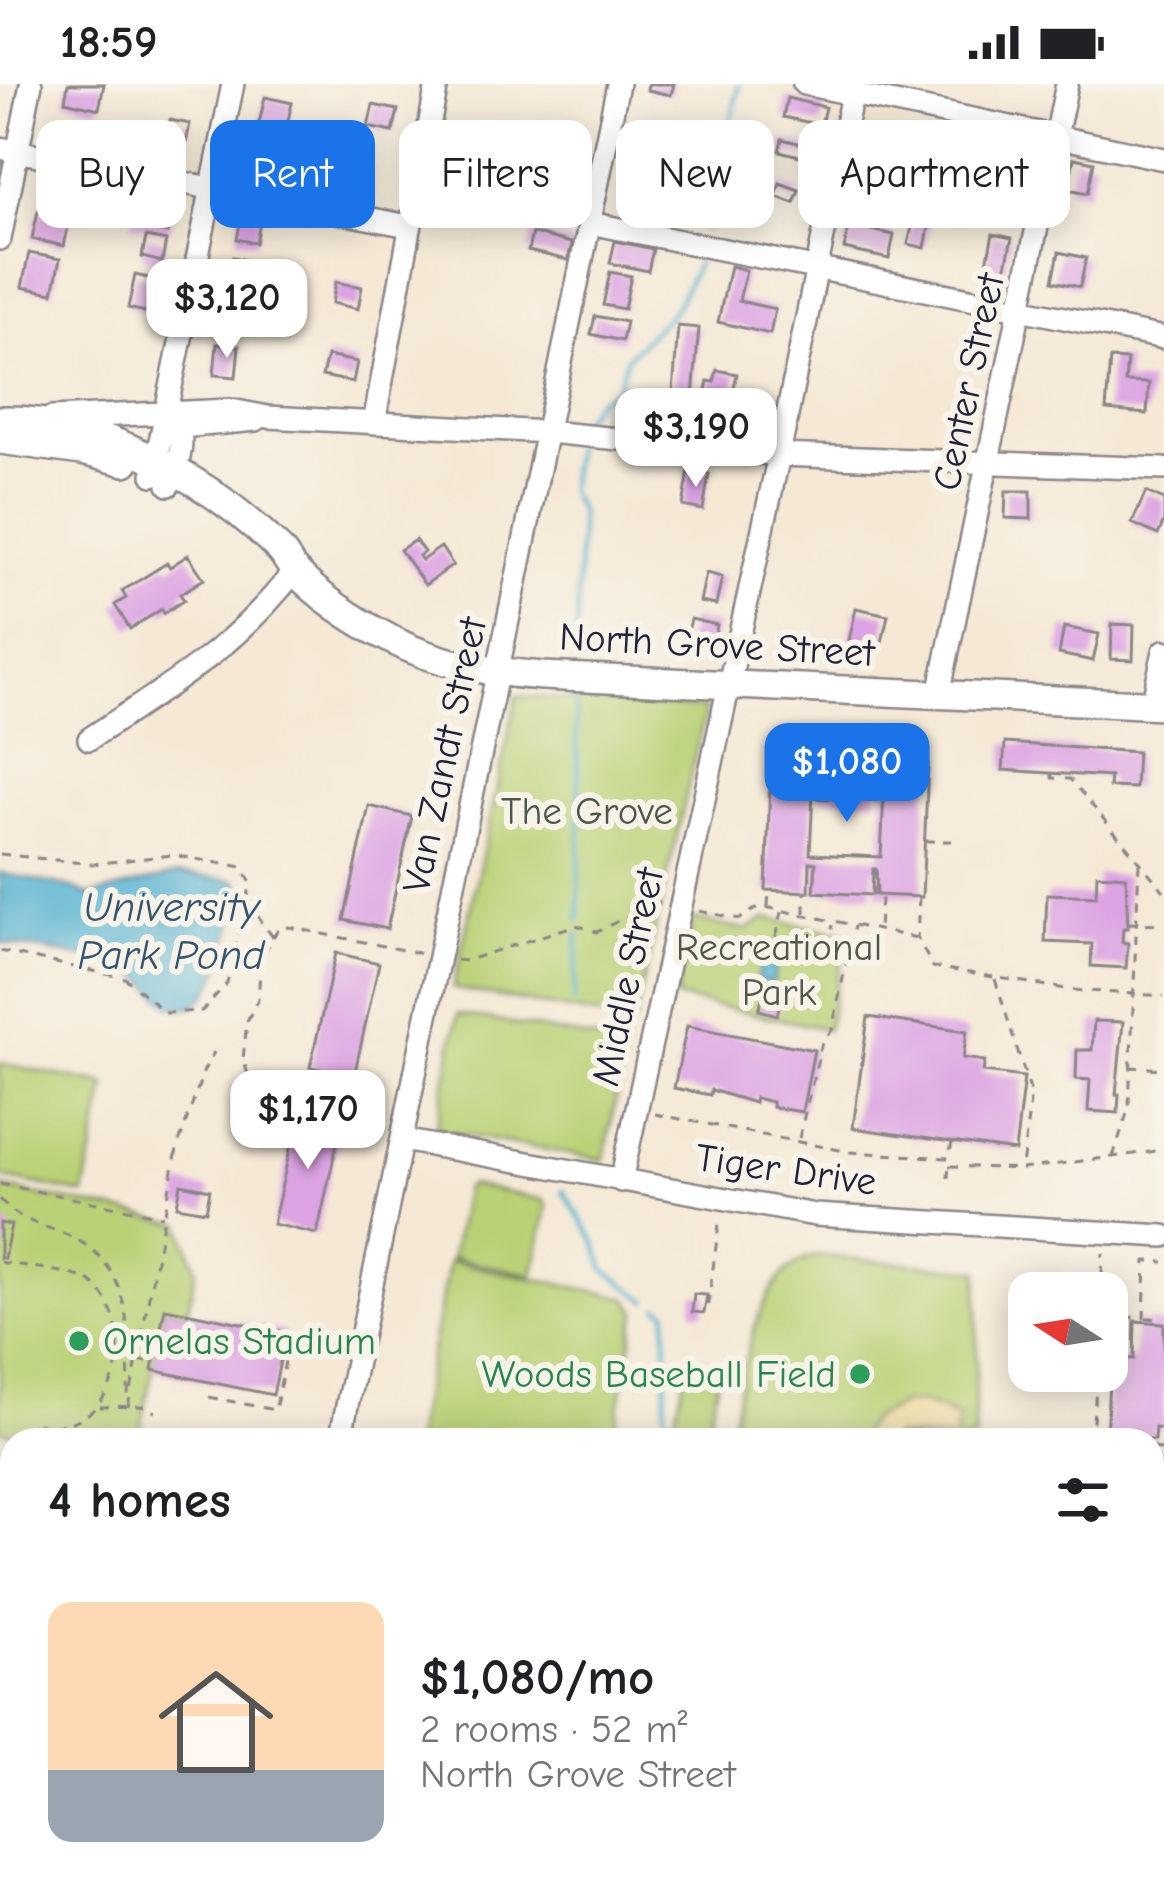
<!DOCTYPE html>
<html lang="en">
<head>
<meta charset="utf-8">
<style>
	body { margin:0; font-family:"Comic Neue",sans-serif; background:#f2f2f2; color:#202124; height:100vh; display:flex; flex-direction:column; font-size:45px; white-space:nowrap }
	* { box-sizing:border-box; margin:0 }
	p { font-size:39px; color:#757577 }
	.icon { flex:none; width:66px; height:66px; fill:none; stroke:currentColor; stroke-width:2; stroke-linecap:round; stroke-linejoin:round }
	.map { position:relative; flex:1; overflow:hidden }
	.sheet { position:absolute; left:0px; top:1344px; width:1164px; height:471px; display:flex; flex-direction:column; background:#fff; border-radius:36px 36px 0 0; box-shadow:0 6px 30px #0003 }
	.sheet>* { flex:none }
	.hud { position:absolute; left:36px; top:36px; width:1092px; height:108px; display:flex; gap:24px }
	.needle { width:78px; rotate:282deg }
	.tools { position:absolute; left:1008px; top:1188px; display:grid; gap:24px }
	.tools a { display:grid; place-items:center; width:120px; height:120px; border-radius:24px; background:#fff; box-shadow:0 6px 30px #0003; font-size:60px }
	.price { position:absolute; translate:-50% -102px; padding:0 27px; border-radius:24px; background:#fff; color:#222; font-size:39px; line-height:78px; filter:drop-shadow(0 3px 6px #0008) }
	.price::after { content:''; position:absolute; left:50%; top:72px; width:36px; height:27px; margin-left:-18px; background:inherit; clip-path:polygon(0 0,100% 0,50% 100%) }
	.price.on { background:#1a73e8; color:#fff }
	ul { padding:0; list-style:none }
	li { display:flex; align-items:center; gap:36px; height:300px; padding:0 48px }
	li span { display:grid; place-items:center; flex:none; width:336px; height:240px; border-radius:24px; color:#555 }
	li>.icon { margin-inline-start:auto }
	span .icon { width:144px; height:144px; fill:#fffc; stroke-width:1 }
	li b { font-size:51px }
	h2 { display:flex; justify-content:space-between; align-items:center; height:144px; padding:0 48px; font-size:51px }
	.chip { padding:0 42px; border-radius:24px; background:#fff; box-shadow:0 6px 30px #0003; font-size:42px; line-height:108px }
	.chip.on { background:#1a73e8; color:#fff }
	.status { display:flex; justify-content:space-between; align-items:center; height:84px; padding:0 60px; background:#fff; direction:ltr }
	.status svg { height:33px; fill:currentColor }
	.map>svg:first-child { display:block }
	.green { fill:#b9d175; stroke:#6e7a58; stroke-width:3 }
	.sand { fill:#eeda9e; stroke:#887e6c; stroke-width:3 }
	.water { fill:#54b2d2; stroke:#3b6a86; stroke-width:3 }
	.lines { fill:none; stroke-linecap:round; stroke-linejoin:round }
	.stream { stroke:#54b2d2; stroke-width:4.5 }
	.building { fill:#dca2e3; fill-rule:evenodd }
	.minor-casing { stroke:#8c8688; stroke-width:26 }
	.major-casing { stroke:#8c8688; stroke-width:32 }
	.path { stroke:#8c8688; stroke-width:3; stroke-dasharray:9 9; stroke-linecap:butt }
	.minor { stroke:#fff; stroke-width:21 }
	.major { stroke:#fff; stroke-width:27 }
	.leisure-dot { fill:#2e9e5b; stroke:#f7f3e8; stroke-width:4.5 }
	.labels { text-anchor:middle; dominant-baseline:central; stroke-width:12; stroke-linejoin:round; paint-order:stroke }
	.street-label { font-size:39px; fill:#22223b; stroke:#f7f3e8 }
	.park-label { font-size:39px; fill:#4f574c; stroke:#f7f3e8 }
	.leisure-label { font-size:39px; fill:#27864d; stroke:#f7f3e8; text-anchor:start }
	.water-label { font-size:42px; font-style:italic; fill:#345470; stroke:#f7f3e8 }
</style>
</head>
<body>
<div class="status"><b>18:59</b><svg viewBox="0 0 49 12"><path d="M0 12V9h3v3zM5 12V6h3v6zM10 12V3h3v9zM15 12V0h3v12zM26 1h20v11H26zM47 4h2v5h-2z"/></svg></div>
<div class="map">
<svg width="1164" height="1813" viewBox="0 0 1164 1813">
	<rect width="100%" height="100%" fill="#f7f3e8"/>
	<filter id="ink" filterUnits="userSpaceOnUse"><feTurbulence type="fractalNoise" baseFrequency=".00833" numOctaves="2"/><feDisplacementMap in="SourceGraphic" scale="24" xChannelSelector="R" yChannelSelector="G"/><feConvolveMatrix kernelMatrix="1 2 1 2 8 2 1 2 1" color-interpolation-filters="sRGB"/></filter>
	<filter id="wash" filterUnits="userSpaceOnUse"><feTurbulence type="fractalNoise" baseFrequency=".004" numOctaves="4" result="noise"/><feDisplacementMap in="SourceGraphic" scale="48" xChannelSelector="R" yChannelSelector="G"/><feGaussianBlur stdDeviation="2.7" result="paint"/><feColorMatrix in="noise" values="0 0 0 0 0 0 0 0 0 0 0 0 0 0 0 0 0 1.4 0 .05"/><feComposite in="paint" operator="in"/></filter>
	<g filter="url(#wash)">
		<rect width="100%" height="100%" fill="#f5e9d5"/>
		<path class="green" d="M517 612 706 625 634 938 453 904Z
			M766 834 847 851 827 945 676 914 693 835 747 846Z
			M458 930 626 961 604 1076 436 1046Z
			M0 979 106 1001 84 1110 0 1093Z
			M470 1101 544 1116 547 1123 533 1191 451 1174 465 1104Z
			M0 1103 181 1140 196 1184 187 1228 165 1224 139 1353 134 1356H23V1351L0 1346Z
			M821 1172 979 1186 974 1356H728C740 1306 754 1175 821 1172Z
			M449 1177 628 1214 637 1228 613 1356H414Z
			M687 1283 719 1290 707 1345 674 1337Z"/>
		<path class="sand" d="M904 1319H923L958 1334 955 1356 895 1352 891 1356H856L872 1335Z"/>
		<path class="water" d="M0 789 73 804 90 812 178 790 235 796 241 802 239 817C229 846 218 942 171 921 154 912 147 892 129 886 89 871 42 867 0 859Z
			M764 859 793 865 791 879 777 877 773 900 757 897Z"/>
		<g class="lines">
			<path class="stream" d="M706 147 739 2
				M578 340 597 315 616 306 627 273 674 226 698 178
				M574 363 568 406 580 429 576 571
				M575 613 580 733 579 836
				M574 917 578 850
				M563 1107 595 1157 605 1186 648 1217
				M659 1223 667 1227 665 1345
				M0 1617 12 1623
				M583 1803 585 1813"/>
		</g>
		<g id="blocks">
			<path class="building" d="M68 0H104L99 25 65 17Z
				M648 0H674L671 11 647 6Z
				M265 13 292 19 284 54 257 48Z
				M787 14 825 23 821 41 783 33Z
				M373 21 398 26 393 48 368 43Z
				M170 36 190 40 184 69 164 65Z
				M257 54 277 58 275 65 288 67 285 86 252 79Z
				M782 55 810 62 807 74 779 67Z
				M552 61 583 67 578 91 547 84Z
				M1000 63 1023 68 1013 118 991 114Z
				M634 64 659 69 655 88 630 83Z
				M1074 74 1094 78 1088 109 1068 105Z
				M47 89 67 94 61 122 41 118Z
				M780 99 799 106 794 119 776 112Z
				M861 100 890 106 885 129 856 123Z
				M627 104 654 109 650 128 623 122Z
				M128 108 175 118 168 149 131 142 135 124 125 122Z
				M38 127 70 134 64 162 32 155Z
				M242 129 261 133 256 159 237 155Z
				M914 135 930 138 925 164 908 160Z
				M849 141 894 151 889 175 844 165Z
				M532 149 572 159 568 176 528 167Z
				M993 150 1012 154 1005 187 986 183Z
				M146 153 166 157 162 178 142 173Z
				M615 157 653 165 648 187 610 179Z
				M1059 168 1086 174 1080 203 1053 197Z
				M29 169 60 175 53 209 22 203Z
				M233 173 250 177 245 198 228 194Z
				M730 182 746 186 739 217 775 225 770 250 718 238Z
				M610 188 631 192 624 225 603 221Z
				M135 191 157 196 150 229 128 224Z
				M336 198 362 203 358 225 332 219Z
				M595 232 626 238 622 257 591 250Z
				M678 242 699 244 692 323 672 322Z
				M217 260 239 262 236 293 214 291Z
				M327 272 357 278 353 298 322 292Z
				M1110 275 1127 276 1125 298 1149 299 1147 330 1106 326Z
				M717 286 737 290 728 330 702 324 708 297 714 298Z
				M689 387 709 390 703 426 683 422Z
				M1006 407H1031V435L1005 434Z
				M1146 408 1164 416V437L1158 451 1132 439Z
				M415 456 424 468 419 472 422 476 441 463 453 481 425 501 400 466Z
				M188 471 204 495 180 510 184 516 164 529 162 525 130 545 115 521 126 514 122 507 167 479 170 483Z
				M706 489 722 493 716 521 700 518Z
				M856 524 888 531 881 563 849 557Z
				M691 535 717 541 712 566 685 560Z
				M1112 540 1134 541 1133 576 1111 575Z
				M1064 543 1099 550 1093 577 1059 570Z
				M1005 659 1137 668 1135 704 1109 703 1110 693 1003 686Z
				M805 670 892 673 891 680 928 681 922 813 877 811 876 785H873L872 811 814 808 816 779 810 778 809 808 766 806 771 673 805 675ZM878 686 885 687 881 773 810 770 814 689H820L819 714 876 717Z
				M369 722 412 732 387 845 344 836Z
				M1097 790 1126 792 1128 844H1123L1122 858 1128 859 1126 884 1091 882 1092 860 1045 858 1047 810 1096 812Z
				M336 869 379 879 354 992 310 983Z
				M762 914 780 919 777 931 759 926Z
				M868 933 967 947 963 974 985 977 983 988 1024 993 1015 1067 853 1044Z
				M1094 937 1123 938 1116 1010H1119L1118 1029 1088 1027 1090 996 1076 995 1077 966H1092Z
				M687 942 814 966 802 1028 772 1023V1018L755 1014 754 1019 711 1006 710 1011 674 1004Z
				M299 1026 342 1036 317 1150 273 1140Z
				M181 1100 210 1106 206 1127 177 1122Z
				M0 1139 11 1141 4 1174H0Z
				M694 1210 707 1211 704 1229 692 1228Z
				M165 1224 286 1248 273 1311 152 1286Z
				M1135 1237 1164 1239V1345L1155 1344 1154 1356H1106L1110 1274 1134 1275Z
				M1152 1363 1164 1367V1415L1152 1411Z
				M626 1803H668L681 1807 680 1813H623Z"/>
		</g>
	</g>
	<g filter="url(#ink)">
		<use href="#blocks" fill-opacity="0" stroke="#8c8688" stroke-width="3"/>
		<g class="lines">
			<g class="minor-casing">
				<path id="minor" d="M804 0 1164 75
					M0 64 409 142
					M590 139 1164 254
					M0 155 31 0
					M51 334 231 326 268 333 548 348 779 371 1164 385
					M374 339 437 0
					M181 343 256 336
					M153 391 233 0
					M169 401C179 379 188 353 173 332
					M939 610 1067 0
					M1152 621 1164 567
					M89 655C170 601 234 565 295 486
					M402 1056 815 1131 1164 1152
					M621 1097 779 371 854 0
					M340 1356 618 0
					M803 1803 851 1813
					M238 1813 240 1803
					M443 1813 446 1803"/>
			</g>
			<g class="major-casing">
				<path id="major" d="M0 336C97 333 210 396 278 464 285 470 288 479 294 486 320 514 359 539 392 556 440 581 490 588 543 592L1164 621
					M0 356 82 367 125 378"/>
			</g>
			<path class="path" d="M849 671 851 647
				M1052 689V694L1070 695 1164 807
				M925 757H960
				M0 770 92 780 173 771 242 783 251 799 227 899 202 927 166 929 125 894 0 867
				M876 785 875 815H881L879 845
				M919 813 917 854 933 883 1072 906 1164 912
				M768 822 769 807
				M699 827 740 835 760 822 917 854
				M805 829V808
				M1128 839 1164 840
				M273 853 279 845 289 843 423 870
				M776 853 782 828
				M828 863 833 841
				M456 876 465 877 576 841 597 848 654 818 660 819
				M995 895 1031 1009 1022 1083
				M1130 983 1164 985
				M248 990 243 975 247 937 258 915 261 875 273 853 261 838 249 815
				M655 1030 850 1068 949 1074 952 1058
				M799 1054 822 958 832 946 854 842
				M1113 1073 1129 1023 1139 779
				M949 1082 1022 1085 1164 1066
				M948 1094 949 1076
				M0 1100 163 1132
				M0 1115C19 1137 39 1140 65 1150 136 1179 129 1251 128 1315
				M0 1178C21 1182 77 1187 92 1199 138 1236 124 1353 39 1340L38 1356
				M1101 1209 1103 1169
				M708 1221 720 1133
				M1107 1232 1144 1234 1146 1177 1164 1178
				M1146 1234 1164 1235
				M138 1276 154 1279
				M1107 1279H1109
				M209 1313 275 1326 290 1253 323 1260
				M100 1323 145 1322 155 1328
				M128 1323 177 1065 204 986 214 968
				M64 1343 70 1356
				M1091 1356 1098 1287
				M1152 1418 1164 1422"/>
			<use href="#minor" class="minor"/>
			<use href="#major" class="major"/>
		</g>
	</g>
	<g class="leisure-dot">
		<circle cx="79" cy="1257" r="12"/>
		<circle cx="860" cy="1290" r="12"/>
	</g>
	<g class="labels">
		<g class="street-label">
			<text transform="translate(969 298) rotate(-78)">Center Street</text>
			<text transform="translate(717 561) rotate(3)">North Grove Street</text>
			<text transform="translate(445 671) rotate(-78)">Van Zandt Street</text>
			<text transform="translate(628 893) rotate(-78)">Middle Street</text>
			<text transform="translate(786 1086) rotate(8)">Tiger Drive</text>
		</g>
		<g class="park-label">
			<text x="587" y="727">The Grove</text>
			<text x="779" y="863">Recreational<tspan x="779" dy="45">Park</tspan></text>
		</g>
		<g class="leisure-label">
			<text x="103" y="1257">Ornelas Stadium</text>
			<text x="836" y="1290" text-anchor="end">Woods Baseball Field</text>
		</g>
		<g class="water-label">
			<text x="171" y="823">University<tspan x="171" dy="48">Park Pond</tspan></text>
		</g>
	</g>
</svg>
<div class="tools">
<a><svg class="needle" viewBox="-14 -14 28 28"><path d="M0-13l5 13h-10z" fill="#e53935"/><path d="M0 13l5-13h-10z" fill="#757577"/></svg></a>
</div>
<b class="price" style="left:227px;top:277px">$3,120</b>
<b class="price" style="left:696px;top:406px">$3,190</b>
<b class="price on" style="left:847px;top:741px">$1,080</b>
<b class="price" style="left:308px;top:1088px">$1,170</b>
<div class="hud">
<a class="chip">Buy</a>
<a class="chip on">Rent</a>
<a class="chip">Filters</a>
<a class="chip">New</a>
<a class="chip">Apartment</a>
</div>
<section class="sheet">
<h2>4 homes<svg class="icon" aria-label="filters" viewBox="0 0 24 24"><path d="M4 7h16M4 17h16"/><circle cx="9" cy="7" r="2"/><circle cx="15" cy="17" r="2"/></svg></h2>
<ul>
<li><span style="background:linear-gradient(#ffd9b3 70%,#9aa5b1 0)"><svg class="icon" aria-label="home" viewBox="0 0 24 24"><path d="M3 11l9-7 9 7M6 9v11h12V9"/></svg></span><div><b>$1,080/mo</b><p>2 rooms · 52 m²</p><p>North Grove Street</p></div></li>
</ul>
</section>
</div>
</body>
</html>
